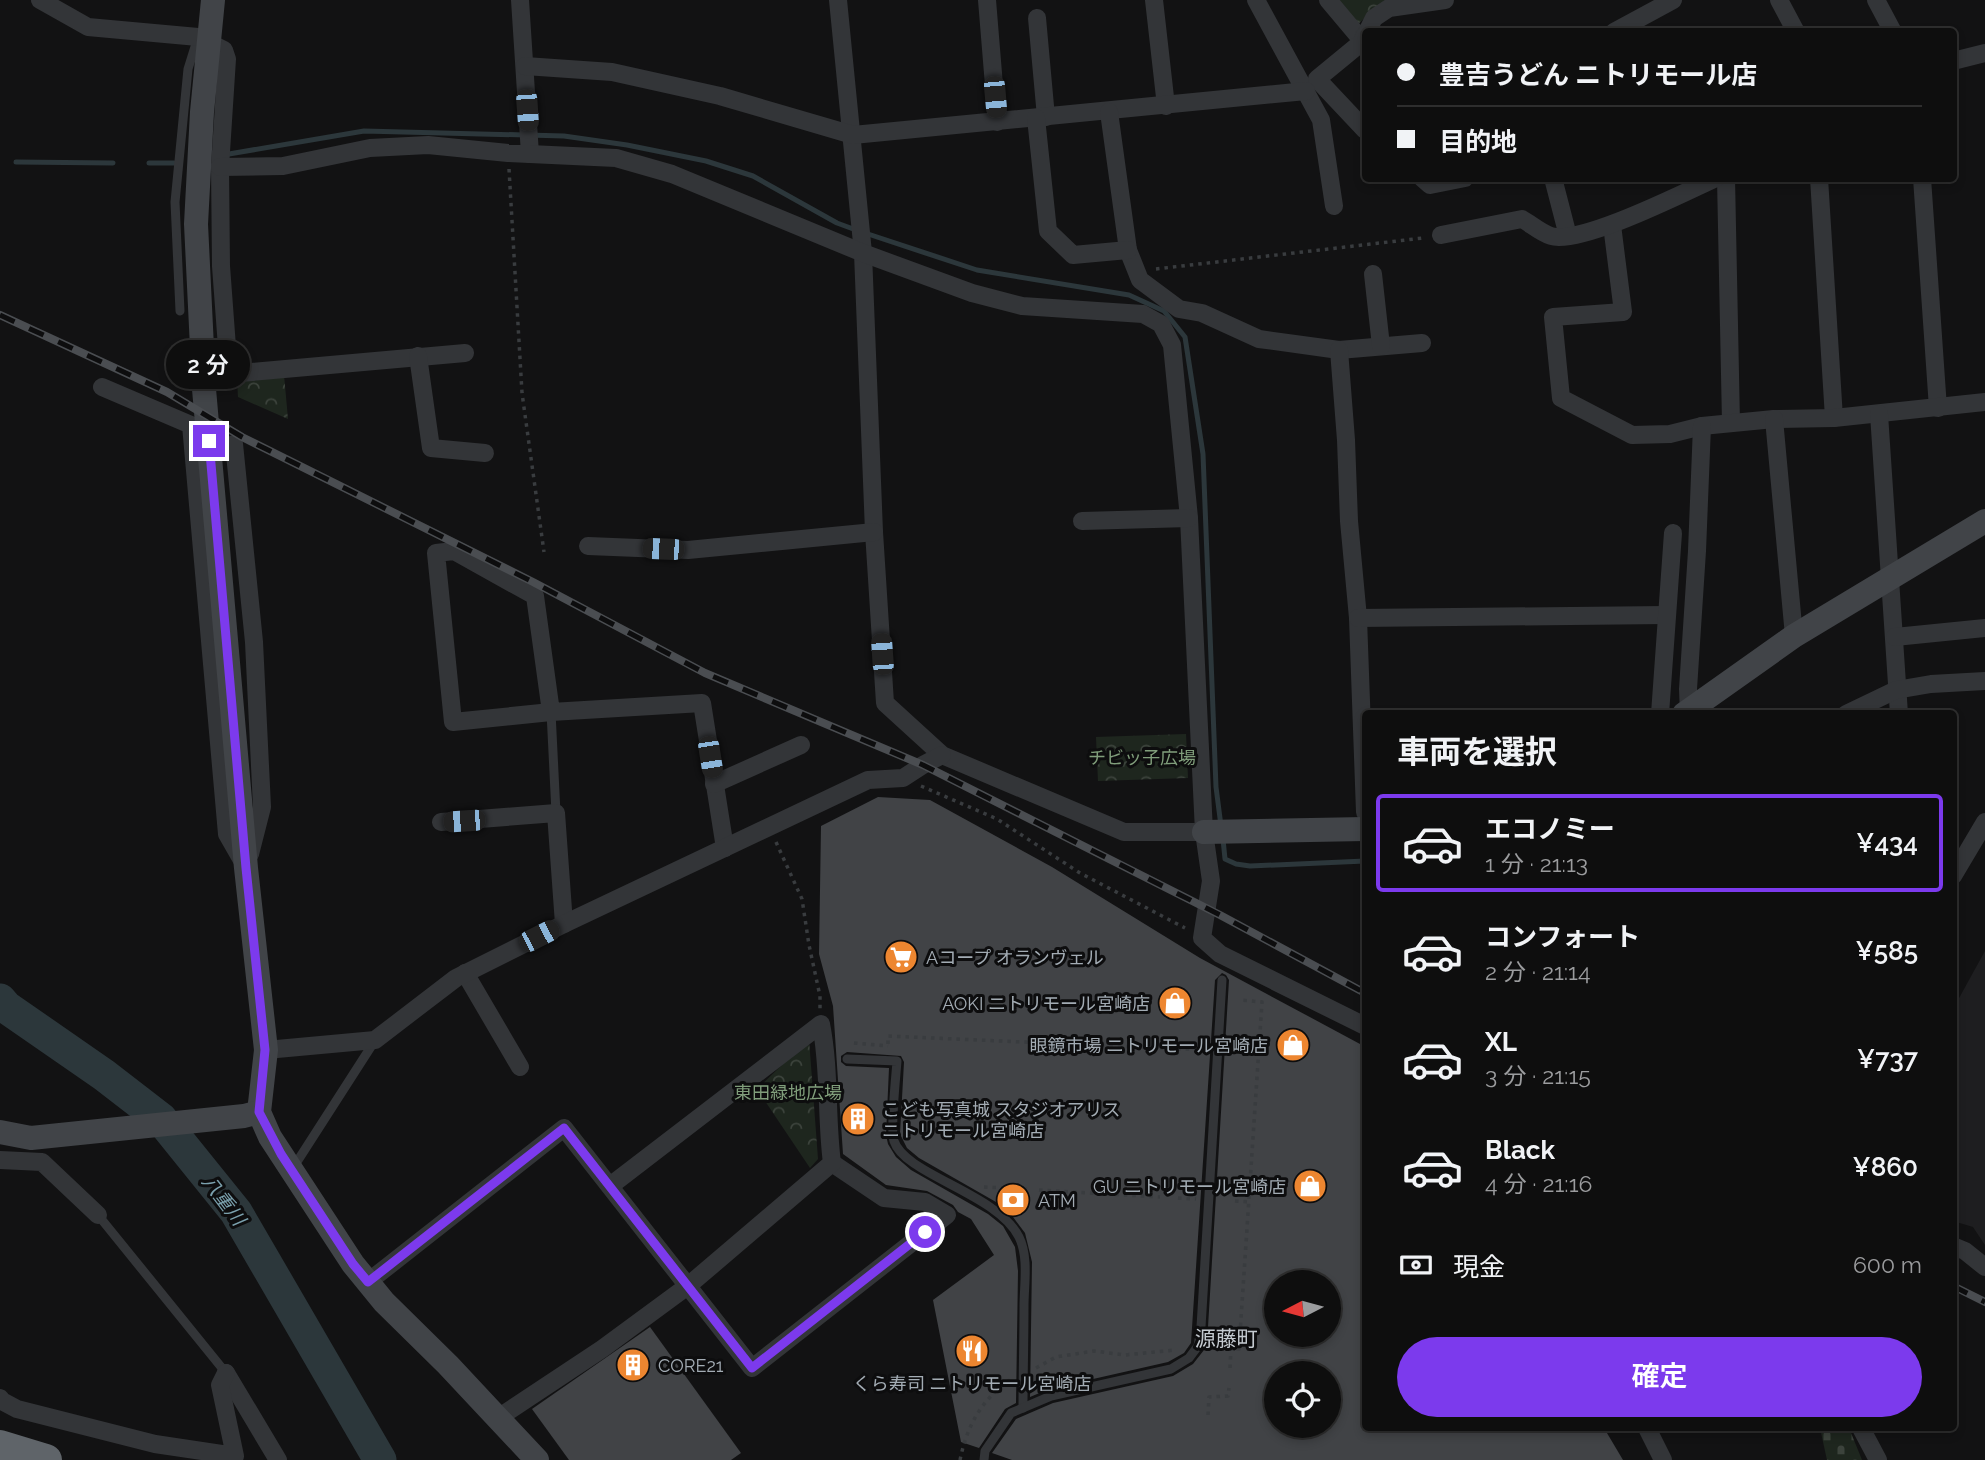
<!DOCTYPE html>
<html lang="ja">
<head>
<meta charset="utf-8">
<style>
	:root { --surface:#0e0e0e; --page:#171717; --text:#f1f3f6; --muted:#9b9c9e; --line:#2e2e2e; --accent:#7c3aed }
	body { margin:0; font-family:Raleway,"Noto Sans JP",sans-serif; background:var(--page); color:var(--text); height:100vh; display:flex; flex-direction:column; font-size:26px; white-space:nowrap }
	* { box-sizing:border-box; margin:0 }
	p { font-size:23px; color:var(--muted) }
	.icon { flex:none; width:38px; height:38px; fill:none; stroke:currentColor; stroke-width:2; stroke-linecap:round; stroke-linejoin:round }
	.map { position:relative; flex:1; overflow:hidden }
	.side { position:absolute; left:1362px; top:710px; width:595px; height:721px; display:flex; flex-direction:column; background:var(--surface); border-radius:7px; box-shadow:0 4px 10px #0003,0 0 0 2px var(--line) }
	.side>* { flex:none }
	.guide { position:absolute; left:1362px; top:28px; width:595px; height:154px; border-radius:7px; box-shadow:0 4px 10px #0003,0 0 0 2px var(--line); display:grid; align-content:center; height:154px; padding:0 35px; background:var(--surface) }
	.needle { width:46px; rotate:264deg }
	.tools { position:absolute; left:1264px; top:1270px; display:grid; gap:14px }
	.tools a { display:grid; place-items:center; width:77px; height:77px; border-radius:50%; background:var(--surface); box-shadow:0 4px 10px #0003,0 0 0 2px var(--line); font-size:35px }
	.end { position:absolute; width:32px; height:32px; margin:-16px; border:9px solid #7c3aed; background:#fff; box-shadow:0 0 0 4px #fff }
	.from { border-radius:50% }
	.bubble { position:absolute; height:49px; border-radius:24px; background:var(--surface); box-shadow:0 4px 10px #0003,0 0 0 2px var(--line); font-size:23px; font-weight:600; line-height:49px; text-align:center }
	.car { position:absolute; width:21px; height:42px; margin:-21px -10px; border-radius:9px; box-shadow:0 0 5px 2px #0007; background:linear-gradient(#222 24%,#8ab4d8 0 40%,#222 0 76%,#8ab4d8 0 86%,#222 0) }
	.guide b { display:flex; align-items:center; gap:24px; height:66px; font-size:26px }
	.guide b+b { border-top:2px solid var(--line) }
	.guide i { width:18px; height:18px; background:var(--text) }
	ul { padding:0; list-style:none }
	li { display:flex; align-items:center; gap:21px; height:98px; margin:0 14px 10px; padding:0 21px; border:4px solid transparent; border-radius:7px }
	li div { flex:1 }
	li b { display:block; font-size:26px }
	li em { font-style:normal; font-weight:600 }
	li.active { border-color:var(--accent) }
	li>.icon { width:63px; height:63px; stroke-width:1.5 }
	h2 { padding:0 35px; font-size:32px; line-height:84px }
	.pay { display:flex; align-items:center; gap:18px; height:77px; padding:0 35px; font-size:26px }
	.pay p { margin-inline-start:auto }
	.button { display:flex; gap:14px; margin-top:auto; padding:14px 35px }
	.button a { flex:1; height:80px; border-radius:42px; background:var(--accent); color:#fff; font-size:28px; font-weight:600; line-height:80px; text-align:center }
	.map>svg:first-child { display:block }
</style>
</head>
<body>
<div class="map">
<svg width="1985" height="1460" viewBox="0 0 1985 1460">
	<defs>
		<pattern id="cemetery-stones" width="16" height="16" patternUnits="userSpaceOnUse" patternTransform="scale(1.75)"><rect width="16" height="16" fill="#1e261e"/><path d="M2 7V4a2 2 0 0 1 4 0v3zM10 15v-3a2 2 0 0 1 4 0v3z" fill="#3c433c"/></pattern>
		<pattern id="park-crowns" width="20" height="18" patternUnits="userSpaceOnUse" patternTransform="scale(1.75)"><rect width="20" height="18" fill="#1e261e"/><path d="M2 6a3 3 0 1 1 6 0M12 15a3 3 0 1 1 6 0" fill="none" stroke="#3c433c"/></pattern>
	</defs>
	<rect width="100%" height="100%" fill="#121213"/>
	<!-- built -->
	<polygon fill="#1e1e20" points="1985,951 1985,1245 1973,1227 1953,1221 1953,1009"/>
	<!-- cemetery -->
	<polygon fill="url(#cemetery-stones)" points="1820,1428 1849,1428 1862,1460 1827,1460"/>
	<!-- park -->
	<g fill="url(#park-crowns)">
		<polygon points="1333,0 1385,0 1386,4 1374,9 1353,29"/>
		<polygon points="284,375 288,419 238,397 237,379"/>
		<polygon points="1186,734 1188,778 1098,781 1096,737"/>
		<polygon points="809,1039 818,1159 810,1168 757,1089"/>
	</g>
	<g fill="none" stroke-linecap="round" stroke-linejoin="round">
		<!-- stream -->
		<g stroke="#2c373b" stroke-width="5">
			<polyline points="229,154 364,131 564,136 627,145 706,161 753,176 837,223 856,230"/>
			<polyline points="16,162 113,163"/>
			<polyline points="149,163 174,163"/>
			<polyline points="865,233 977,270 1129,295 1164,311 1185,337 1203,454 1216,787 1221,826"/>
			<polyline points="1223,839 1225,859 1236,864 1250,866 1365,861"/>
		</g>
		<!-- river -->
		<polyline stroke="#2c373b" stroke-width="33" points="0,1000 6,1007 104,1075 161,1119 236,1212 380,1460"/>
	</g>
	<!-- building -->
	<g fill="#414346" fill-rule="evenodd">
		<path d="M878,797l52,3 122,67 148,91 160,86 5,7v377h239l19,32h-611l-20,-7 24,-34 37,-16 120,-27 20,-12 11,-14 4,-23 21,-347 -3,-5 -4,-2 -7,7 -24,363 -7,10 -16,9 -119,27 -19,8 2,-135 -7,-29 -12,-16 -17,-15 -77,-44 -12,-10 -7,-14 4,-72 -3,-6 -54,-4 -6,4v6l5,4 43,2 -3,67 2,9 8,13 15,13 77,44 15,12 12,21 3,24 -2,132 -11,6 -26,39 -18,-6 -28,-142 61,-45 -23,-36 -13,-7 -5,-7 -26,-14 -41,-6 -43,-31 -10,-148 -14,-52 2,-128zM1276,1283h52v52h-52zM1276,1374h52v52h-52z"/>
		<polygon points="650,1327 741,1453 731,1460 569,1460 532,1409"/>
	</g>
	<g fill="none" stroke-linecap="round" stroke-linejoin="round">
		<!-- path -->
		<g stroke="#393c3f" stroke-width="3.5" stroke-dasharray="3.5 5" stroke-linecap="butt">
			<polyline points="509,169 522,393 544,552"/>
			<polyline points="1156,269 1423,238"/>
			<polyline points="921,786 997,819 1080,873 1185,928"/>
			<polyline points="776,842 802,899 809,945 820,996 820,1009"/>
			<polyline points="854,1043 888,1046"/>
			<polyline points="888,1044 888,1036 1205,1050"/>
			<polyline points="1246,1052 1258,1053"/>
			<polyline points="984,1187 1027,1189"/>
			<polyline points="1039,1190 1160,1197"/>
			<polyline points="1178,1198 1196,1199"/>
			<polyline points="1235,1201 1249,1202"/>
			<polyline points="1212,1335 1240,1337"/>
			<polyline points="1036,1368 1056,1357 1094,1351 1125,1355 1175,1350"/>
			<polyline points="1230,1368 1231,1348 1239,1349 1262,1002 1240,1000"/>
			<polyline points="1208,1415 1209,1397 1228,1396 1229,1388"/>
			<path d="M960,1460c7,-34 21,-60 50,-80"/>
		</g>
		<!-- lane -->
		<g stroke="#333538" stroke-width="9">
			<polyline points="180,311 175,202 188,69 198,37"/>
			<polyline points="551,712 556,813"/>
			<path d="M847,1059l50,2c-1,15 -7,69 -3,80 11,34 103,52 125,96 10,20 5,48 5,69 0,34 -1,68 -1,102"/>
			<polyline points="293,1168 374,1042"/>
			<polyline points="98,1215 226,1373"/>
			<polyline points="984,1460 985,1451 1011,1413 1051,1396 1171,1369 1189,1358 1198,1346 1201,1327 1222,980"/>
		</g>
		<!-- street -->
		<g stroke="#333538" stroke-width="18">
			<polyline points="40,0 88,27 198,37 224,50 227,59 220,167 221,266 229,374 465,353"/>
			<polyline points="520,0 530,154"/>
			<polyline points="838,0 863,253 874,532 885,703 942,755 1124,832 1204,832"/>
			<polyline points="987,0 997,122"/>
			<polyline points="1154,0 1166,106"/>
			<polyline points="1256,0 1321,120 1334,206"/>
			<polyline points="1328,0 1365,44"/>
			<polyline points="1779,0 1796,32"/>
			<polyline points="1876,0 1893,32"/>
			<polyline points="1037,18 1046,117"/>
			<polyline points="1367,32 1374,18 1389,8 1445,0"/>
			<polyline points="1614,32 1673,0"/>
			<polyline points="1365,35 1362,42 1317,79 1365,130"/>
			<polyline points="1953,61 1985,53"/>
			<polyline points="525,66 612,72 720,96 853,135 1306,91"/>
			<polyline points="1109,112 1128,250 1140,280 1179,309 1202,313 1259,339 1339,350 1422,343"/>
			<polyline points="1036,118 1048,231 1073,255 1128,250"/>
			<polyline points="220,167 283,166 370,148 428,145 508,153 616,158 672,174 863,253 972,293 1022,306 1143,314 1161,324 1172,345 1189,518 1204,832 1211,881 1202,938 1220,954 1365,1026"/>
			<polyline points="1422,178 1430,185 1465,178"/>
			<polyline points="1553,178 1568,236"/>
			<polyline points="1726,178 1731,423"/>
			<polyline points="1819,178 1834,418"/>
			<polyline points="1922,178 1938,408"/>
			<polyline points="1612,225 1623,312 1553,317 1561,398 1632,435 1670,434 1702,426 1774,419 1834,418 1985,402"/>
			<path d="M1441,235l81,-16c9,5 19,14 29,17 30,9 134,-44 165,-58"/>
			<polyline points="1373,274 1381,346"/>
			<polyline points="1339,350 1346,440 1349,521 1358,618 1365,812"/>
			<polyline points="418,356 431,448 485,453"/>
			<polyline points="102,387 191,425 227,834 243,862"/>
			<polyline points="1879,414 1899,714"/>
			<polyline points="1774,419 1794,636"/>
			<polyline points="234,444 254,642 262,807 250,854"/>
			<polyline points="1082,521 1189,518"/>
			<polyline points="588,546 688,550 874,532"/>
			<polyline points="1358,618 1666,615"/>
			<polyline points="1895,637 1985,628"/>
			<polyline points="551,712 535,596 454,551 436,553 453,722 551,712 702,703 725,848"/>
			<polyline points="1660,714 1673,533"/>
			<polyline points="1689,714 1688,689 1697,551 1702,426"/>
			<polyline points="1846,714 1896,690 1931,684 1985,681"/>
			<polyline points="714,784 801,745"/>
			<polyline points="441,822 556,813 564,924"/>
			<polyline points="1953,876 1985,822"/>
			<polyline points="465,973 520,1067"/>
			<polyline points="266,1050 375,1040 456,978 564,924 868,780 903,778 923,765 942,755"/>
			<polyline points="0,1160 42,1162 98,1215"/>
			<polyline points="1953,1246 1965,1251 1985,1267"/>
			<polyline points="368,1282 564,1128 752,1368 947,1215 925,1202 884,1198 832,1163"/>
			<polyline points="226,1373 278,1460"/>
			<polyline points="0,1398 2,1401 17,1409 155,1444 235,1456 220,1385 226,1373"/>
			<path d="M498,1418l104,-69 87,-64 143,-122c-6,-46 -2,-93 -11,-139l-211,162"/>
			<polyline points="1647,1428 1663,1460"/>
			<polyline points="1861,1428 1878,1460"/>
		</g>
		<!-- secondary -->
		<g stroke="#414448" stroke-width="24">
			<polyline points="213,0 202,112 196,224 204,389 246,868 266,1050 259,1112 270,1137 353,1264 384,1302 448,1365 537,1460"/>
			<polyline points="1684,714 1794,636 1985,521"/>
			<polyline points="1204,832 1365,829"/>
			<polyline points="0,1132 31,1138 244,1116 259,1112"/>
		</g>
		<!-- highway -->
		<polyline stroke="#5f6469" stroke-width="32" points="0,1446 46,1460"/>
		<defs>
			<g id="rail">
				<polyline points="0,315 167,392 242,437 533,582 705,673 923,765 1220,915 1365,993"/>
				<polyline points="1953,1286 1985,1302"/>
			</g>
		</defs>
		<!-- rail casing -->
		<use href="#rail" stroke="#4a4d51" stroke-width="8"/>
		<!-- rail -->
		<use href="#rail" stroke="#0d0d0e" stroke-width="5" stroke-dasharray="16" stroke-linecap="butt"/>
	</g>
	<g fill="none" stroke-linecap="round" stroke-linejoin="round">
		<!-- route -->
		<polyline stroke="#7c3aed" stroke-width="9" points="209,441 246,868 265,1050 259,1112 281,1154 353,1264 368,1282 564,1128 752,1368 925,1232"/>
	</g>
	<!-- icons -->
	<defs>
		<symbol id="supermarket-disc" viewBox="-11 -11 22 22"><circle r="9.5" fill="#ed8630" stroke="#0d0d0e"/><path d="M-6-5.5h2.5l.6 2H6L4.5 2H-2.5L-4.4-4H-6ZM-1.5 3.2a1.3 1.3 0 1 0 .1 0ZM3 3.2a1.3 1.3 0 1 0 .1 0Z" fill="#fff"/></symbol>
		<symbol id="shop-disc" viewBox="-11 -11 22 22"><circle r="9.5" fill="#ed8630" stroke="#0d0d0e"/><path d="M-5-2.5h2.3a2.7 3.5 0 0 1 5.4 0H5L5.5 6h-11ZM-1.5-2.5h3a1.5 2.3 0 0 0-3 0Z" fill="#fff"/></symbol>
		<symbol id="building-disc" viewBox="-11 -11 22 22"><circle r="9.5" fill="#ed8630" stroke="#0d0d0e"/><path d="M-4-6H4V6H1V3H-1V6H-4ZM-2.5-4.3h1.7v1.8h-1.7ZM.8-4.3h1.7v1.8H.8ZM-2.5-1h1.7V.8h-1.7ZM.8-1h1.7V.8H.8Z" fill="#fff"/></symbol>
		<symbol id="bank-disc" viewBox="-11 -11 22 22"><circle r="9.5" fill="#ed8630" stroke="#0d0d0e"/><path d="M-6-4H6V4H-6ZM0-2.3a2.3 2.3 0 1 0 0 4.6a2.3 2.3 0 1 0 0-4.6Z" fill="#fff"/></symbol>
		<symbol id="restaurant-disc" viewBox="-11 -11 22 22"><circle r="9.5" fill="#ed8630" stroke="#0d0d0e"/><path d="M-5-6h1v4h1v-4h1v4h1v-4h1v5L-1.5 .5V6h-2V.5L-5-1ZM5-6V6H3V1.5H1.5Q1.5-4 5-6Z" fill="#fff"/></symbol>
	</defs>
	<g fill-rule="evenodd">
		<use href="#supermarket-disc" x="882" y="938" width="38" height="38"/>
		<use href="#shop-disc" x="1156" y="984" width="38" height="38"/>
		<use href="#shop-disc" x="1274" y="1026" width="38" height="38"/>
		<use href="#building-disc" x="839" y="1100" width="38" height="38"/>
		<use href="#shop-disc" x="1291" y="1167" width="38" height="38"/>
		<use href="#bank-disc" x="994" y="1181" width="38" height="38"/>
		<use href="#restaurant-disc" x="953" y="1332" width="38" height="38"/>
		<use href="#building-disc" x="614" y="1346" width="38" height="38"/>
	</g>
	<g text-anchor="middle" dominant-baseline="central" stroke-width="6" stroke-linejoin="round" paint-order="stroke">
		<!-- park labels -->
		<g font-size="18" fill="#809e7b" stroke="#0d0d0e">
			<text x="1142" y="757">チビッ子広場</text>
			<text x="788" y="1092">東田緑地広場</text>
		</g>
		<!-- poi labels -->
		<g font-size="18" fill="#a3acb4" stroke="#0d0d0e" text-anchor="start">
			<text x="926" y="957">Aコープ オランヴェル</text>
			<text x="1150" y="1003" text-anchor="end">AOKI ニトリモール宮崎店</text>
			<text x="1268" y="1045" text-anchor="end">眼鏡市場 ニトリモール宮崎店</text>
			<text x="882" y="1109">こども写真城 スタジオアリス<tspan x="882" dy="21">ニトリモール宮崎店</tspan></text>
			<text x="1286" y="1186" text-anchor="end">GU ニトリモール宮崎店</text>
			<text x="1038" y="1200">ATM</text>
			<text x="658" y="1365">CORE21</text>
			<text x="972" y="1383" text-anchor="middle">くら寿司 ニトリモール宮崎店</text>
		</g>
		<!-- water labels -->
		<g font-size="19" font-style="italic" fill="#7ba1ae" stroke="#0d0d0e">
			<text transform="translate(224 1200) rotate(53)">八重川</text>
		</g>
		<!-- quarter labels -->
		<g font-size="21" fill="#c4cad0" stroke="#0d0d0e">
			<text x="1226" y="1338">源藤町</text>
		</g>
	</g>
</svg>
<div class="tools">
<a><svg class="needle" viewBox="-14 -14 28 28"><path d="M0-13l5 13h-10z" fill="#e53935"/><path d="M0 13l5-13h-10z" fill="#9b9c9e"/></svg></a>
<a><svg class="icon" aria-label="locate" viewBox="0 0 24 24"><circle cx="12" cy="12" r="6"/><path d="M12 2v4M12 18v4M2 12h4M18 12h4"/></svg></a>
</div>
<i class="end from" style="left:925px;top:1232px"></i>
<i class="end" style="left:209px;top:441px"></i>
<div class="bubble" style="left:166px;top:340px;width:84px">2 分</div>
<i class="car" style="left:995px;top:97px;rotate:175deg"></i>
<i class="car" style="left:527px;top:110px;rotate:176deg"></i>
<i class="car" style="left:663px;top:549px;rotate:272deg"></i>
<i class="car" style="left:882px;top:654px;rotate:356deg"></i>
<i class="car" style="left:710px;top:757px;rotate:171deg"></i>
<i class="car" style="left:464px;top:821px;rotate:266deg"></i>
<i class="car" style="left:539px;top:936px;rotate:63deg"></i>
<div class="guide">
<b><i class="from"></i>豊吉うどん ニトリモール店</b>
<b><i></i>目的地</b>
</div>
<section class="side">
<h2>車両を選択</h2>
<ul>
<li class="active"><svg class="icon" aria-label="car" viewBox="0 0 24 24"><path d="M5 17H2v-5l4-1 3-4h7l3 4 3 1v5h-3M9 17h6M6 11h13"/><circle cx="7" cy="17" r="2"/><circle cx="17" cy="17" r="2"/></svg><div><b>エコノミー</b><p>1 分 · 21:13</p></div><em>¥434</em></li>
<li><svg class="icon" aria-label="car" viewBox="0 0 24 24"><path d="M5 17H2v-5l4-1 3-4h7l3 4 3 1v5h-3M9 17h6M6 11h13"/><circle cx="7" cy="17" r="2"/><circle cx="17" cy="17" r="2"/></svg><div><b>コンフォート</b><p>2 分 · 21:14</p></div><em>¥585</em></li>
<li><svg class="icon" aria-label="car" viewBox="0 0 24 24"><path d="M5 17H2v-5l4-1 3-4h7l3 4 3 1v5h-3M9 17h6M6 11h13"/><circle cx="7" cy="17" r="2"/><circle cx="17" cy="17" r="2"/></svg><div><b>XL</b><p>3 分 · 21:15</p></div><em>¥737</em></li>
<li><svg class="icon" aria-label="car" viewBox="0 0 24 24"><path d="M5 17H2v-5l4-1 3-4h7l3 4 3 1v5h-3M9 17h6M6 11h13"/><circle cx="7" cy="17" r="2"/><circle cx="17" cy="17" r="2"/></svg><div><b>Black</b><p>4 分 · 21:16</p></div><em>¥860</em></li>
</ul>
<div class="pay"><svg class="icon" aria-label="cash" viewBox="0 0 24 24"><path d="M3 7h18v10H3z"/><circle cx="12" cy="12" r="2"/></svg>現金<p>600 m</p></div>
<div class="button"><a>確定</a></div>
</section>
</div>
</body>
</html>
